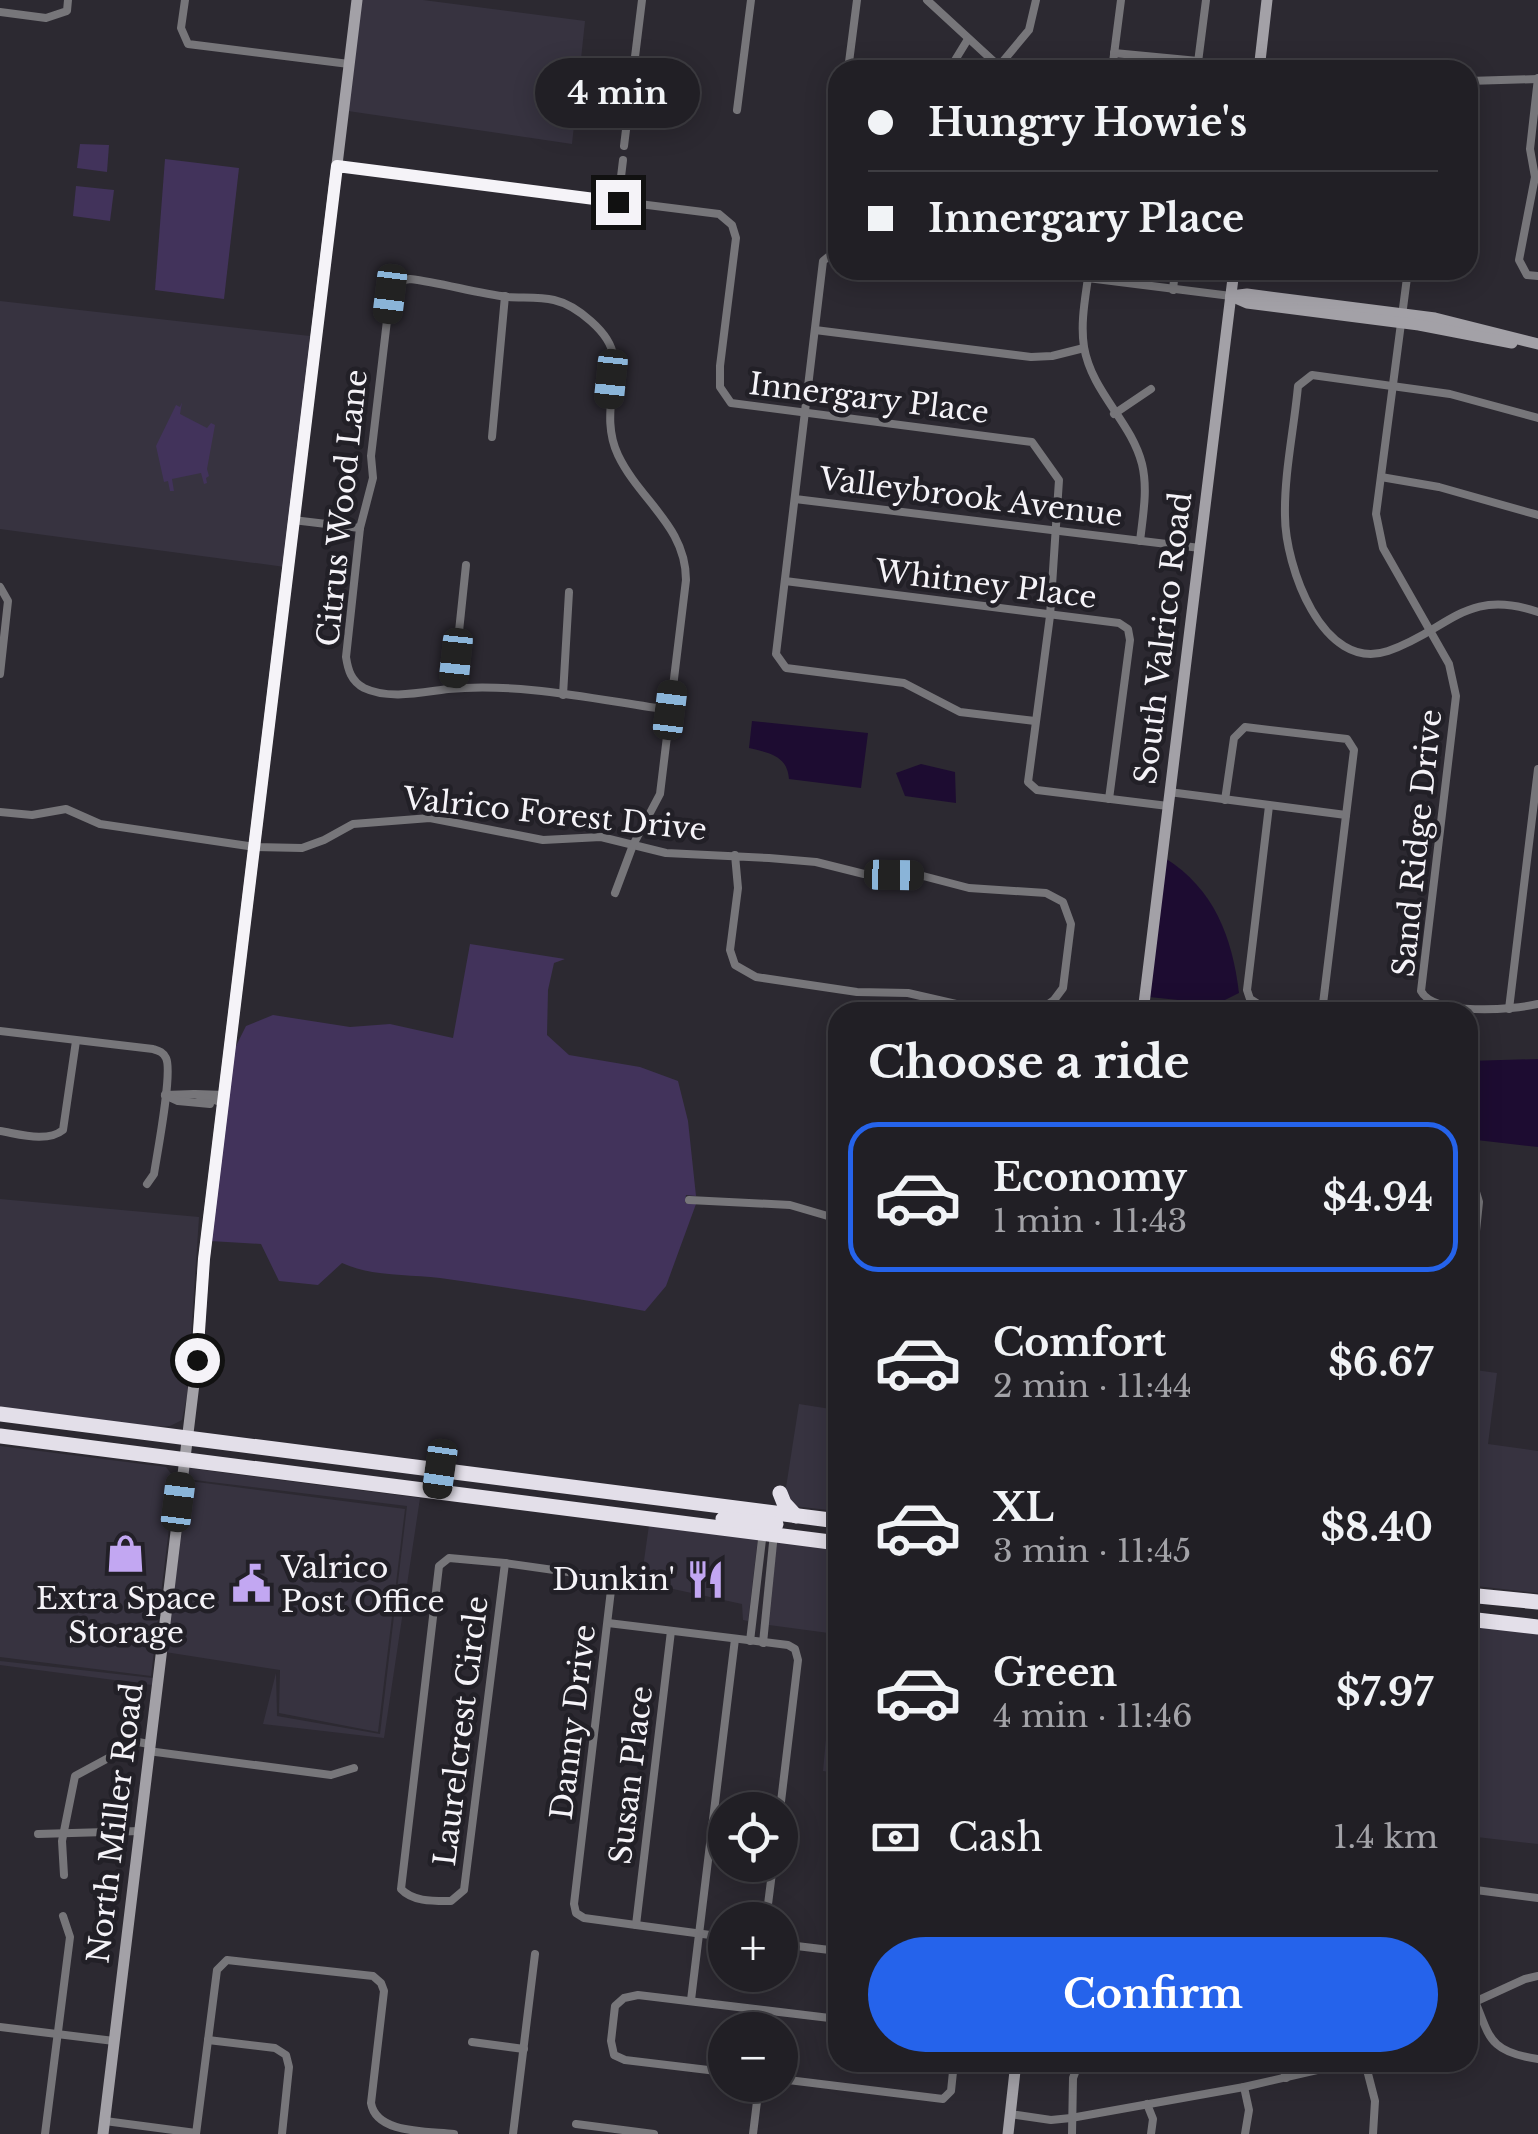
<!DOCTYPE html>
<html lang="en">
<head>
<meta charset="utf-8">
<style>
	:root { --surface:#211f25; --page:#29272d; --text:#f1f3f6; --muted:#a2a2a7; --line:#3e3d42; --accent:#2563eb }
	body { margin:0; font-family:"Libre Baskerville",serif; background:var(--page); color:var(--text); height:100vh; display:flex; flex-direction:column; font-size:38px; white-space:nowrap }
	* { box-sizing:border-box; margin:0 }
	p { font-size:32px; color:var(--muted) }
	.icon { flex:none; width:55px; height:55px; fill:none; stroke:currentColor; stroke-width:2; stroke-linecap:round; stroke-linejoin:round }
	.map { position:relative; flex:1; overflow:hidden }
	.panel { position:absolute; left:828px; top:1002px; width:650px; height:1070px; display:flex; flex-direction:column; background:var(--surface); border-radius:30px; box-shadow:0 5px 25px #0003,0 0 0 2px var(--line) }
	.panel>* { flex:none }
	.banner { position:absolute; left:828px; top:60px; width:650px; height:220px; border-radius:30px; box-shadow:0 5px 25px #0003,0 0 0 2px var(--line); display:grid; align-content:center; height:220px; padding:0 40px; background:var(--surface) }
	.fabs { position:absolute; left:708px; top:1792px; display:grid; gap:20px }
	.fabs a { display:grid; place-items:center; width:90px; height:90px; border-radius:50%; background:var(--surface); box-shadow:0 5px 25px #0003,0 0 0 2px var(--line); font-size:50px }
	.end { position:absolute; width:45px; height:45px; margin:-22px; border:12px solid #f5f3f8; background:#111; box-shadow:0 0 0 5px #111 }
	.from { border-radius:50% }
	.bubble { position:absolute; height:70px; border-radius:35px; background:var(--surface); box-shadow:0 5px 25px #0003,0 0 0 2px var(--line); font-size:32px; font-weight:800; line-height:70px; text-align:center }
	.car { position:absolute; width:30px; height:60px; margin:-30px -15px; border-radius:12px; box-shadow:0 0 8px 2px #0007; background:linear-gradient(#222 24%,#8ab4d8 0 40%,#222 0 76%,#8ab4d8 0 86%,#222 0) }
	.banner b { display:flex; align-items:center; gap:35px; height:95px; font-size:38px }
	.banner b+b { border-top:2px solid var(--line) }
	.banner i { width:25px; height:25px; background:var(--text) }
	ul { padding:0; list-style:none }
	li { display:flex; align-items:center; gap:30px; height:150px; margin:0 20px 15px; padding:0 20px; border:5px solid transparent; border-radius:30px }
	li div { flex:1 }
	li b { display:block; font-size:38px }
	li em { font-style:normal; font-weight:800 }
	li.selected { border-color:var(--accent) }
	li>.icon { width:90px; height:90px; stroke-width:1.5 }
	h2 { padding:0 40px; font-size:45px; line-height:120px }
	.pay { display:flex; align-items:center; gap:25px; height:110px; padding:0 40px; font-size:38px }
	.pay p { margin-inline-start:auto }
	.cta { display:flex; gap:20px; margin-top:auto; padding:20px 40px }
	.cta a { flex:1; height:115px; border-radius:60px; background:var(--accent); color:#fff; font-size:40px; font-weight:800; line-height:115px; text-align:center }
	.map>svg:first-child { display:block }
</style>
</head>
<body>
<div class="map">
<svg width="1538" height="2134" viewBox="0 0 1538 2134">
	<rect width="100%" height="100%" fill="#2c2931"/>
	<!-- built -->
	<g fill="#373340">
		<polygon points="361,0 423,0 585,21 572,144 348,111"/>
		<polygon points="0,301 310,336 285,567 0,529"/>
		<polygon points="0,1199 199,1217 187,1396 182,1420 170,1426 155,1427 0,1407"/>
		<polygon points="1468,1369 1497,1373 1488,1444 1538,1451 1538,1593 1468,1585"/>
		<polygon points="799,1404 837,1410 837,1511 793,1506 785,1494"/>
		<polygon points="0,1446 166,1467 175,1479 151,1676 0,1657"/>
		<polygon points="187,1468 420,1498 384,1738 263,1724 276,1673 277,1716 380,1734 407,1506 186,1479"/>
		<polygon points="189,1481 405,1509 378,1732 279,1713 280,1670 165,1652"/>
		<polygon points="649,1525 758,1538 748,1621 743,1620 742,1604 641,1582"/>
		<polygon points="777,1540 837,1548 837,1773 823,1771 836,1634 769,1625"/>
		<polygon points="1468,1623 1538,1631 1538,1844 1468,1836"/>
		<polygon points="0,1661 153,1678 152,1685 0,1665"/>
	</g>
	<!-- green -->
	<g fill="#42335b">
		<polygon points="80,144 109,145 107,172 77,168"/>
		<polygon points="165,159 239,168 224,299 155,290"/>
		<polygon points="76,186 114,190 110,221 73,216"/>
		<polygon points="182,402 180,414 207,428 211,423 215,425 207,469 209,476 206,478 207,483 204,484 201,473 172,479 174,491 170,491 168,481 164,482 156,446 176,405 180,407"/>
		<path d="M470,944l95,15 -11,4 -6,27 -1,45 22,20 71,12 38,14 10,40 8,75 -10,-1 -1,8 11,1 -30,82 -21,25c-68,-13 -136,-23 -205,-33 -33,-4 -67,-1 -98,-15l-24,22 -39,-4 -18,-37 -51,-3 25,-193 11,-22 27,-11 77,12 40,-3 63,14z"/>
	</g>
	<!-- water -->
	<g fill="#1d0c31">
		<path d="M752,721l116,12 -7,55 -72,-9c-2,-24 -20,-26 -40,-31z"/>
		<polygon points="921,764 955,772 956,803 905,796 896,773"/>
		<path d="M1165,858c49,31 67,78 74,135l-22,11 -68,-7z"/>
		<polygon points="1538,1059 1538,1147 1468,1139 1468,1061"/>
	</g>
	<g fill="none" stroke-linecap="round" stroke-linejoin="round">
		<!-- street -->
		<g stroke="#77767a" stroke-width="8">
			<polyline points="185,0 181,28 188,44 349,64"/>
			<polyline points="927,0 1003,70"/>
			<polyline points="0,12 46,18 67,11 68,0"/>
			<polyline points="1114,53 1198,61"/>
			<polyline points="999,66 1029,30 1036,0"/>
			<polyline points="848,70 857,0"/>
			<polyline points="949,70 968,39"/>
			<polyline points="1112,70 1121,0"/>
			<polyline points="1197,70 1206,0"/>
			<polyline points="1348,70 1365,70"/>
			<polyline points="1538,78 1530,149 1535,177 1519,260 1527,275 1538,276"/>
			<polyline points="1468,81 1538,79"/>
			<polyline points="737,110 751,0"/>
			<polyline points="624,146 642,0"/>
			<polyline points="337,166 719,214 732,225 736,238 720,366 720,387 731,403 1032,442 1059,480 1050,616 1028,782 1037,790 1168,806"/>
			<polyline points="618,202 623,160"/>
			<polyline points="838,249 823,261 776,654 786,668 904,683 960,712 1035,721"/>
			<polyline points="1024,270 1231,296"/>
			<path d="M1089,270c-3,25 -9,51 -5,77 8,46 47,74 58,117 6,25 1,51 -2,77"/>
			<path d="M1408,270l-32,244 7,34 66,116 7,32 -35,295c13,25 92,19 117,13"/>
			<polyline points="1173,290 1175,270"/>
			<polyline points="815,330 1031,357 1052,356 1084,348"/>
			<polyline points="1114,414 1151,389"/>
			<path d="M1538,418l-88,-24 -138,-19 -14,11c-4,43 -14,88 -13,130 0,49 37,157 103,135 60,-20 77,-64 150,-39"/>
			<polyline points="492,437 505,296"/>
			<polyline points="1381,477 1439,487 1538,515"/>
			<polyline points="795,499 1200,548"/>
			<polyline points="293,520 360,528"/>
			<polyline points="785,581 1119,623 1128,629 1130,640 1109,799"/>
			<polyline points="0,587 8,601 0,674"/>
			<polyline points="453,688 466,565"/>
			<polyline points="563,695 569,592"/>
			<polyline points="1169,792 1346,815"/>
			<polyline points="1225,800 1234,738 1245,727 1347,739 1354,750 1322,1012"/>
			<polyline points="1269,806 1247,990 1250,999 1258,1004 1323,1011"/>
			<polyline points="0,812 32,815 66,809 100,824 255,847 302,848 324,840 353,824 430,818 543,840 601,837 666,853 769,858 816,862 864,874 923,876 969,888 1046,893 1063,902 1071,924 1063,988 1054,1000 1040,1010 956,1004 908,993 857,992 756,977 735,965 730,950 738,888 735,855"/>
			<path d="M615,893l18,-48 27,-51 26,-214c0,-54 -46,-79 -68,-125 -16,-34 -2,-65 -5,-99 -2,-23 -37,-51 -59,-56 -14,-3 -31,-2 -46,-3 -33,-4 -65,-14 -98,-18l-11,2 -9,14 -19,161 2,22 -13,50 -14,129c2,13 5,24 18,31 25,12 59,4 84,1 73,-7 150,11 222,21"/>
			<polyline points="1509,1009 1538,769"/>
			<path d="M0,1031l153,18c6,2 10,3 13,9 7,14 -9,96 -12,116l-7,10"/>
			<polyline points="195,1094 225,1095"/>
			<polyline points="165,1095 194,1094 224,1103"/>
			<polyline points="165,1095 178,1101 210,1104"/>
			<path d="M0,1131c19,3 47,12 63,-1l13,-89"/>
			<polyline points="1468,1186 1476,1192 1479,1202 1468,1308"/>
			<polyline points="689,1200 790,1205 838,1219"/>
			<path d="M449,1558l56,5 -41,327 -13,11c-17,0 -38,1 -50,-12l38,-323z"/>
			<polyline points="505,1563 603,1577 611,1590 574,1904 576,1913 584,1918 725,1937"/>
			<polyline points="608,1623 788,1645 795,1649 798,1660 780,1810"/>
			<polyline points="750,1641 763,1531"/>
			<polyline points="763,1643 774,1533"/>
			<polyline points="148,1751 331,1775 354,1768"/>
			<polyline points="38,1834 140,1831"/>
			<polyline points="64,1875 62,1841 75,1776 138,1742 149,1744"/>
			<polyline points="1468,1889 1538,1898"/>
			<polyline points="766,1920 773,1865"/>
			<polyline points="636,1925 671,1631"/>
			<polyline points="780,1944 838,1951"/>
			<path d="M1468,1986c23,45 13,65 70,73"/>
			<polyline points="691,2000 735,1639"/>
			<polyline points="1468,2005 1525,1979 1538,1976"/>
			<polyline points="0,2027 114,2041"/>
			<polyline points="208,2040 275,2048 286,2055 289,2067 282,2134"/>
			<polyline points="472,2042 524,2049"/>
			<polyline points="1282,2062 1286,2078"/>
			<polyline points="1365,2062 1375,2101 1373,2134"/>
			<polyline points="725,2072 625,2060 614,2055 611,2041 615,2006 624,1998 638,1995 838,2019"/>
			<polyline points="780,2079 943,2099 951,2091 954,2062"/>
			<polyline points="1244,2087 1249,2110 1245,2134"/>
			<polyline points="1147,2104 1153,2119 1151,2134"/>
			<polyline points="1010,2114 1051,2120 1071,2118 1244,2087 1352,2062"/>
			<polyline points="105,2121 196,2133"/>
			<polyline points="576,2124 654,2134"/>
			<polyline points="45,2134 70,1937 63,1916"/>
			<path d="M196,2134l21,-164 10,-10 146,16 8,7 3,8 -13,112c5,31 56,28 83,31"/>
			<polyline points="513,2134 535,1954"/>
			<polyline points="753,2134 759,2085"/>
			<polyline points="1072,2134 1073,2078 1079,2062"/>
		</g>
		<!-- secondary -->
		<g stroke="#a3a1a7" stroke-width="11">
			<polyline points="1259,70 1267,0"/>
			<polyline points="1231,296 1247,294 1435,318 1538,344"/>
			<polyline points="1231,296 1247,303 1419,325 1512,343"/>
			<polyline points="1143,1012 1234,270"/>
			<polyline points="103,2134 197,1359 204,1259 357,0"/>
			<polyline points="1008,2134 1016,2062"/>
		</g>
		<!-- highway -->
		<g stroke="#e3dfe9" stroke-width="15">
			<polyline points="0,1414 838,1521"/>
			<polyline points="0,1436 838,1543"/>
			<polyline points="780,1493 784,1503 796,1516"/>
			<polyline points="723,1519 776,1524"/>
			<polyline points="1468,1595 1538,1602"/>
			<polyline points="1468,1619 1538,1627"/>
		</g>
	</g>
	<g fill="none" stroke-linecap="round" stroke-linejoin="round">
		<!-- route -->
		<polyline stroke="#f5f3f8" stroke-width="12" points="197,1360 204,1259 337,166 618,202"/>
	</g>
	<!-- icons -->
	<defs>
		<symbol id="shop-bare" viewBox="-9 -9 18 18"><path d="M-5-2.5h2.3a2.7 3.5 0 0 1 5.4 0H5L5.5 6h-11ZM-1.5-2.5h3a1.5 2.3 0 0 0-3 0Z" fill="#c2a7f2" stroke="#222027" stroke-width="2.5" paint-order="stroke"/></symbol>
		<symbol id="restaurant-bare" viewBox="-9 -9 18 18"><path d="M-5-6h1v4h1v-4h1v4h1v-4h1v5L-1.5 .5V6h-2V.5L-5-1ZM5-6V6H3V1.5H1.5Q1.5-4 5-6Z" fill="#c2a7f2" stroke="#222027" stroke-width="2.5" paint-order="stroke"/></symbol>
		<symbol id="civic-bare" viewBox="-9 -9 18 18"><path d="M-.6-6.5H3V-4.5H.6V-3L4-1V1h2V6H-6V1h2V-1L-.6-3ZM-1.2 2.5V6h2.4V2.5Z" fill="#c2a7f2" stroke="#222027" stroke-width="2.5" paint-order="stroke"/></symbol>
	</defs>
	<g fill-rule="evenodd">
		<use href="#shop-bare" x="98" y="1526" width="55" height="55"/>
		<use href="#restaurant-bare" x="678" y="1552" width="55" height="55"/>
		<use href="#civic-bare" x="224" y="1556" width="55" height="55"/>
	</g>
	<g text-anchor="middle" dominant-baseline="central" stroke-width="9" stroke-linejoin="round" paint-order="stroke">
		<!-- street labels -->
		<g font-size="30" fill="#f5f3f8" stroke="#222027">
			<text transform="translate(869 398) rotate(7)">Innergary Place</text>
			<text transform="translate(971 497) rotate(7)">Valleybrook Avenue</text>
			<text transform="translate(342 508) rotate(-84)">Citrus Wood Lane</text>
			<text transform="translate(986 584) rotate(7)">Whitney Place</text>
			<text transform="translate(1163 638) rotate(-83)">South Valrico Road</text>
			<text transform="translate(555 814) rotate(6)">Valrico Forest Drive</text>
			<text transform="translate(1417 843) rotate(-84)">Sand Ridge Drive</text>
			<text transform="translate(573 1722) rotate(-83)">Danny Drive</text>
			<text transform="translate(461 1731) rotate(-83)">Laurelcrest Circle</text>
			<text transform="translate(631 1775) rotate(-83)">Susan Place</text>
			<text transform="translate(115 1823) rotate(-83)">North Miller Road</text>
		</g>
		<!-- poi labels -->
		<g font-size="30" fill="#f5f3f8" stroke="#222027" text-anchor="start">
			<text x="281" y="1567">Valrico<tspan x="281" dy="34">Post Office</tspan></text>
			<text x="675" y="1579" text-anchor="end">Dunkin'</text>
			<text x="126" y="1598" text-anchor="middle">Extra Space<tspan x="126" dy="34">Storage</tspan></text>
		</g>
	</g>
</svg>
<div class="fabs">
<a><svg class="icon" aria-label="locate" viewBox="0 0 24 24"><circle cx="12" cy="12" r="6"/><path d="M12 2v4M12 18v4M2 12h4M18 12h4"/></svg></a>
<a>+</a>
<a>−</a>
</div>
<i class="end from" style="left:197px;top:1360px"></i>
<i class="end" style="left:618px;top:202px"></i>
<div class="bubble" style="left:535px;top:58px;width:165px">4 min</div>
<i class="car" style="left:390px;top:294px;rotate:187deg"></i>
<i class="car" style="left:611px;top:379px;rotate:186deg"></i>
<i class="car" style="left:456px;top:658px;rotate:186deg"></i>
<i class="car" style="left:670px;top:710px;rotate:7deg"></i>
<i class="car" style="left:894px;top:875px;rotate:91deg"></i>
<i class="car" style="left:440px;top:1469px;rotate:188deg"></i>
<i class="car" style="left:178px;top:1502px;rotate:7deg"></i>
<div class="banner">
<b><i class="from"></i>Hungry Howie's</b>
<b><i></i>Innergary Place</b>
</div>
<section class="panel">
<h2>Choose a ride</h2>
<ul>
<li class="selected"><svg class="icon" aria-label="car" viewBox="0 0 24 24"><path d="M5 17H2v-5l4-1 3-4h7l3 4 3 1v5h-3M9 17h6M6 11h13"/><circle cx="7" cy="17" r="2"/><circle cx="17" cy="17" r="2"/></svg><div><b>Economy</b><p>1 min · 11:43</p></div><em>$4.94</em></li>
<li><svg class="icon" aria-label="car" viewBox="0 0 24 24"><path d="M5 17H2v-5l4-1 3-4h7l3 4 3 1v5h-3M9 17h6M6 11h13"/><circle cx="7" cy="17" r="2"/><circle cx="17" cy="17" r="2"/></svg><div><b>Comfort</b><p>2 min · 11:44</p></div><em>$6.67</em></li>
<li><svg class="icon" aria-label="car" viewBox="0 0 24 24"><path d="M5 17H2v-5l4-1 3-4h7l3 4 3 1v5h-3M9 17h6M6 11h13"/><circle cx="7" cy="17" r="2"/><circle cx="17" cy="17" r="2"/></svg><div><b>XL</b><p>3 min · 11:45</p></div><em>$8.40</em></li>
<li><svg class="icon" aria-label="car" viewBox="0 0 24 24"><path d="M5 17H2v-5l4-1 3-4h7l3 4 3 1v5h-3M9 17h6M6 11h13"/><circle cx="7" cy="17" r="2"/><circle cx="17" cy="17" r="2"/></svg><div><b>Green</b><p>4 min · 11:46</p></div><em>$7.97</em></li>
</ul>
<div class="pay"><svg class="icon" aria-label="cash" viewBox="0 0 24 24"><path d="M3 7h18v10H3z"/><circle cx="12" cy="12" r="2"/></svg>Cash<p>1.4 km</p></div>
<div class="cta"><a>Confirm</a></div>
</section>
</div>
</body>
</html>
